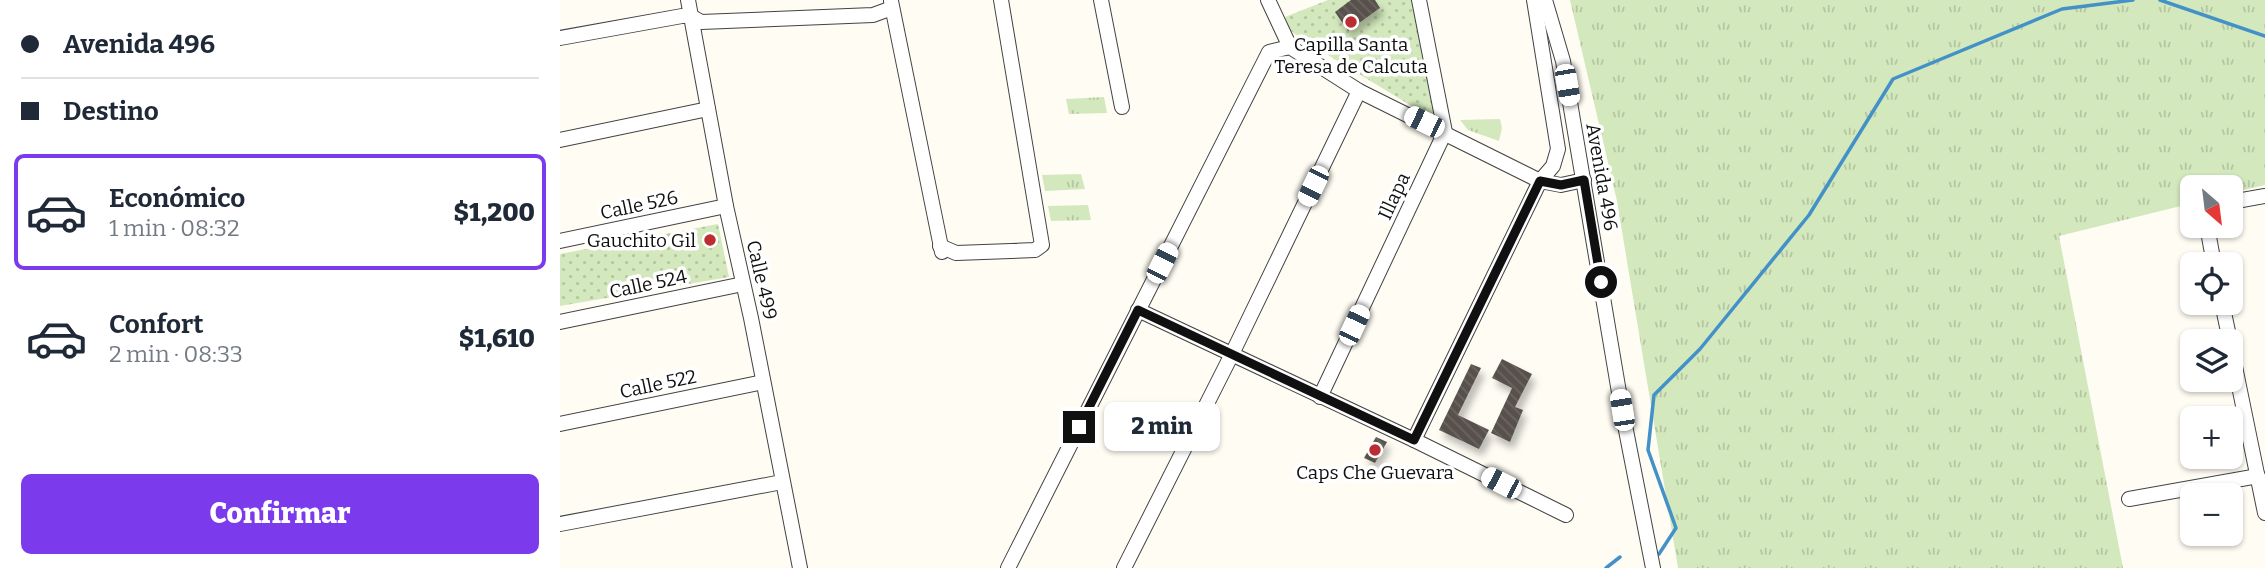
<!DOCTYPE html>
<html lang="es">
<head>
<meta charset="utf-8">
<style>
	:root { --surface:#fff; --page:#f2f2f3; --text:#1f2937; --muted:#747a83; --line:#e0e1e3; --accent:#7c3aed }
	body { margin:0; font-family:Bitter,serif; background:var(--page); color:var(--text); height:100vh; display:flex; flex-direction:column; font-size:26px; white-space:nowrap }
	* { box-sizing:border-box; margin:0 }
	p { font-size:23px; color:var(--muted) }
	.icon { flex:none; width:38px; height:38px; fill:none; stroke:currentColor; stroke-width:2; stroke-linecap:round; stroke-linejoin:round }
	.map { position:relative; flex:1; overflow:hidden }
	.side { display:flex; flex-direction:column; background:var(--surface); width:560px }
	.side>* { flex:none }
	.banner { display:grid; align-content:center; height:154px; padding:0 21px; background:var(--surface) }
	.needle { width:46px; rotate:152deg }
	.tools { position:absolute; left:1620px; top:175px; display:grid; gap:14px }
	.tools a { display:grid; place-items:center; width:63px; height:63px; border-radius:10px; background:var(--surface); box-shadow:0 2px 5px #0004; font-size:35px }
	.end { position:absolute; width:32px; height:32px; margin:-16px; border:9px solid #101010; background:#fff; box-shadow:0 0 0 4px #fff }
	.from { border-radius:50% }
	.bubble { position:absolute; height:49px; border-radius:10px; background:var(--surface); box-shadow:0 2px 5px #0004; font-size:23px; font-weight:800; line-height:49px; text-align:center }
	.car { position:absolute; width:21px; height:42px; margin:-21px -10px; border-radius:9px; box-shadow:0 0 5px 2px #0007; background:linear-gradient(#fff 24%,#345 0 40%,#fff 0 76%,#345 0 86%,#fff 0) }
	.banner b { display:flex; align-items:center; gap:24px; height:66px; font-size:26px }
	.banner b+b { border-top:2px solid var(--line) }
	.banner i { width:18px; height:18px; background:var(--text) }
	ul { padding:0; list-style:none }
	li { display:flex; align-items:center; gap:21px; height:116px; margin:0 14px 10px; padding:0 7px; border:4px solid transparent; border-radius:10px }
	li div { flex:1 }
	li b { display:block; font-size:26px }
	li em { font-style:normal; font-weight:800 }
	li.active { border-color:var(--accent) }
	li>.icon { width:63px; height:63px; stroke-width:1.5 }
	.cta { display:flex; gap:14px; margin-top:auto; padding:14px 21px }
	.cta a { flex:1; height:80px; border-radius:10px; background:var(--accent); color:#fff; font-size:28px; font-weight:800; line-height:80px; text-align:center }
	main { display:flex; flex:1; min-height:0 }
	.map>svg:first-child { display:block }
</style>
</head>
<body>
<main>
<section class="side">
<div class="banner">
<b><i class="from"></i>Avenida 496</b>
<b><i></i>Destino</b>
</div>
<ul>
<li class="active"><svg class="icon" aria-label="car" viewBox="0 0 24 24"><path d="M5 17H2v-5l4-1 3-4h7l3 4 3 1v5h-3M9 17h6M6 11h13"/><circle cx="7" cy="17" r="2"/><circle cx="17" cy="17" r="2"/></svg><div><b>Económico</b><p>1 min · 08:32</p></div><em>$1,200</em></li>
<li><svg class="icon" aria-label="car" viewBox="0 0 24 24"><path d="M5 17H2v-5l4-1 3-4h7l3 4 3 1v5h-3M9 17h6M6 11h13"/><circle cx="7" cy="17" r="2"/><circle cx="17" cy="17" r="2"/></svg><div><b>Confort</b><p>2 min · 08:33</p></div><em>$1,610</em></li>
</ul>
<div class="cta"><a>Confirmar</a></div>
</section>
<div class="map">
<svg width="1705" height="568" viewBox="0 0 1705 568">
	<defs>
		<pattern id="grass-tufts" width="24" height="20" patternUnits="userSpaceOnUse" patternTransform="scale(1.75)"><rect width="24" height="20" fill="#d3e8bd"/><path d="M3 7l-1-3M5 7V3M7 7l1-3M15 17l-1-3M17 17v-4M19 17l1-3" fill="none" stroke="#b4c6a1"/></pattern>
		<pattern id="park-dots" width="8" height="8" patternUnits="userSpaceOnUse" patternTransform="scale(1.75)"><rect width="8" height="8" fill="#d3e8bd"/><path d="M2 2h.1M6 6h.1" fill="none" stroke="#b4c6a1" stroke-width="1.8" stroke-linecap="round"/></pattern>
		<pattern id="building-back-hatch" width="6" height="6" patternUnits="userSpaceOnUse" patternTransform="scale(1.75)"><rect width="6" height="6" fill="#58514c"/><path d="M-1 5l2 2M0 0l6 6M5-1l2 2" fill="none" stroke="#6b6561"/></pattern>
		<filter id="shadow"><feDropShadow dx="4" dy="7" stdDeviation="3.5" flood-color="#0004"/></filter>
	</defs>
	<rect width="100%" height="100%" fill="#fefcf3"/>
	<!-- grass -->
	<g fill="url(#grass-tufts)">
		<polygon points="1010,0 1705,0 1705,185 1671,193 1671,187 1633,187 1633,203 1499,236 1563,568 1118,568 1057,201"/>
		<polygon points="544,97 547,113 509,114 506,99"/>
		<polygon points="940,119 942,128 939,141 908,130 900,120"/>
		<polygon points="521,174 525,189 485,191 482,175"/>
		<polygon points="528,205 531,220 491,221 488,206"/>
	</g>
	<!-- park -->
	<g fill="url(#park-dots)">
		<polygon points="768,0 851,0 876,111 868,116 740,38 730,30 725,17"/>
		<polygon points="158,224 169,277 0,306 0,254"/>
	</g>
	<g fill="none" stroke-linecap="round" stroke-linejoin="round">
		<!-- stream -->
		<g stroke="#4491c8" stroke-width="3.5">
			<polyline points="1600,0 1705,36"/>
			<polyline points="1099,554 1116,528 1088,450 1094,395 1140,349 1249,215 1333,79 1502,9 1573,0"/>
			<polyline points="1046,568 1060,557"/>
		</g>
	</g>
	<!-- building -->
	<g fill="url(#building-back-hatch)" filter="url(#shadow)">
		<polygon points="791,0 815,0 820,8 788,31 775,12"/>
		<polygon points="942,359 972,374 955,407 963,410 950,442 931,433 952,388 932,378"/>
		<polygon points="911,364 921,368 898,415 929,430 919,449 879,430"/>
		<polygon points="816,437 827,442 815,463 804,458"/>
	</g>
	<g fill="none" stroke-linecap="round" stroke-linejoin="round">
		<defs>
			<g id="minor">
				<polyline points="128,0 166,206 191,318 240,568"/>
				<polyline points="541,0 562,107"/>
				<polyline points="708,0 730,47"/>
				<polyline points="985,0 1003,61 1062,410 1093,568"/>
				<polyline points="331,1 382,252"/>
				<polyline points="0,38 122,16 131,16 141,22 313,15 332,8"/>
				<polyline points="0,140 148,109"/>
				<polyline points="1671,202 1705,196"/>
				<polyline points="1647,226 1654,264"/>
				<polyline points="0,241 166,206"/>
				<polyline points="380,246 396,253 475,250 482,245 441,0"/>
				<polyline points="1662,303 1670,341"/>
				<polyline points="578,310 854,440 1006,515"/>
				<polyline points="0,322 183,284"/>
				<polyline points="1671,347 1705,513"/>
				<polyline points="760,397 885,132 859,0"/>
				<polyline points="0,424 203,382"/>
				<polyline points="854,440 980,181 993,166 998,149 974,0"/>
				<polyline points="1569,499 1698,476"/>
				<polyline points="0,524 222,482"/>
				<polyline points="448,568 709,52 730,47 799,91 980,181 1001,185 1024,180"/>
				<polyline points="564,568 672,354 799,91"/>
			</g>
		</defs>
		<!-- minor casing -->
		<use href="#minor" stroke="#434343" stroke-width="16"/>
		<!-- minor -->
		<use href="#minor" stroke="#fff" stroke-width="14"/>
	</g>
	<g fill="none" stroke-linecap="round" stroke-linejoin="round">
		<!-- route -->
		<polyline stroke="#101010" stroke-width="9" points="519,427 578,310 854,440 980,181 1001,185 1024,180 1041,282"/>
	</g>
	<!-- markers -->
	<g fill="#bb2d31" stroke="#fff" stroke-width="2.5">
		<circle cx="791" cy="22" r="7"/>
		<circle cx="150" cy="240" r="7"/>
		<circle cx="815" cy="450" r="7"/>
	</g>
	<g text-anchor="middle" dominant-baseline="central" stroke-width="7" stroke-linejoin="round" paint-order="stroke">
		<!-- poi labels -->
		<g font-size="19" fill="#101010" stroke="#fff">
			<text x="791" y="44">Capilla Santa<tspan x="791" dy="22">Teresa de Calcuta</tspan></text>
			<text x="136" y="240" text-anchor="end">Gauchito Gil</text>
			<text x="815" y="472">Caps Che Guevara</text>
		</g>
		<!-- street labels -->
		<g font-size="19" fill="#101010" stroke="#fff">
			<text transform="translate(1042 177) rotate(80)">Avenida 496</text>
			<text transform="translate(834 196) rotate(-65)">Illapa</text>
			<text transform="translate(79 205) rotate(-12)">Calle 526</text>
			<text transform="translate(202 280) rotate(77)">Calle 499</text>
			<text transform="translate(88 284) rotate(-12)">Calle 524</text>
			<text transform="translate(98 384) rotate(-12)">Calle 522</text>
		</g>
	</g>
</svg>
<div class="tools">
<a><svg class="needle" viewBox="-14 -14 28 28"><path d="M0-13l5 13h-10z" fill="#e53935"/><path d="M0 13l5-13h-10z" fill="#747a83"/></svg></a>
<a><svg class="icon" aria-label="locate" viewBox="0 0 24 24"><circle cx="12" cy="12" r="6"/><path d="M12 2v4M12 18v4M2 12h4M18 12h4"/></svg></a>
<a><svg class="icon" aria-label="layers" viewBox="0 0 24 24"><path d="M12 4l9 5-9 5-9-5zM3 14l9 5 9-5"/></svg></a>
<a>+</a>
<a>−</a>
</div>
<i class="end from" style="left:1041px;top:282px"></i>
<i class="end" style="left:519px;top:427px"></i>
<div class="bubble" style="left:544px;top:402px;width:116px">2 min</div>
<i class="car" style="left:1007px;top:85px;rotate:170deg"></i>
<i class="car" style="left:864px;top:122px;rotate:296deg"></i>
<i class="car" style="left:753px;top:186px;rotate:206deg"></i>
<i class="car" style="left:602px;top:263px;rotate:27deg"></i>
<i class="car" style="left:794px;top:325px;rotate:25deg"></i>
<i class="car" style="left:1062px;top:410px;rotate:351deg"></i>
<i class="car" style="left:941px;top:483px;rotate:297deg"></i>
</div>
</main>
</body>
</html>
